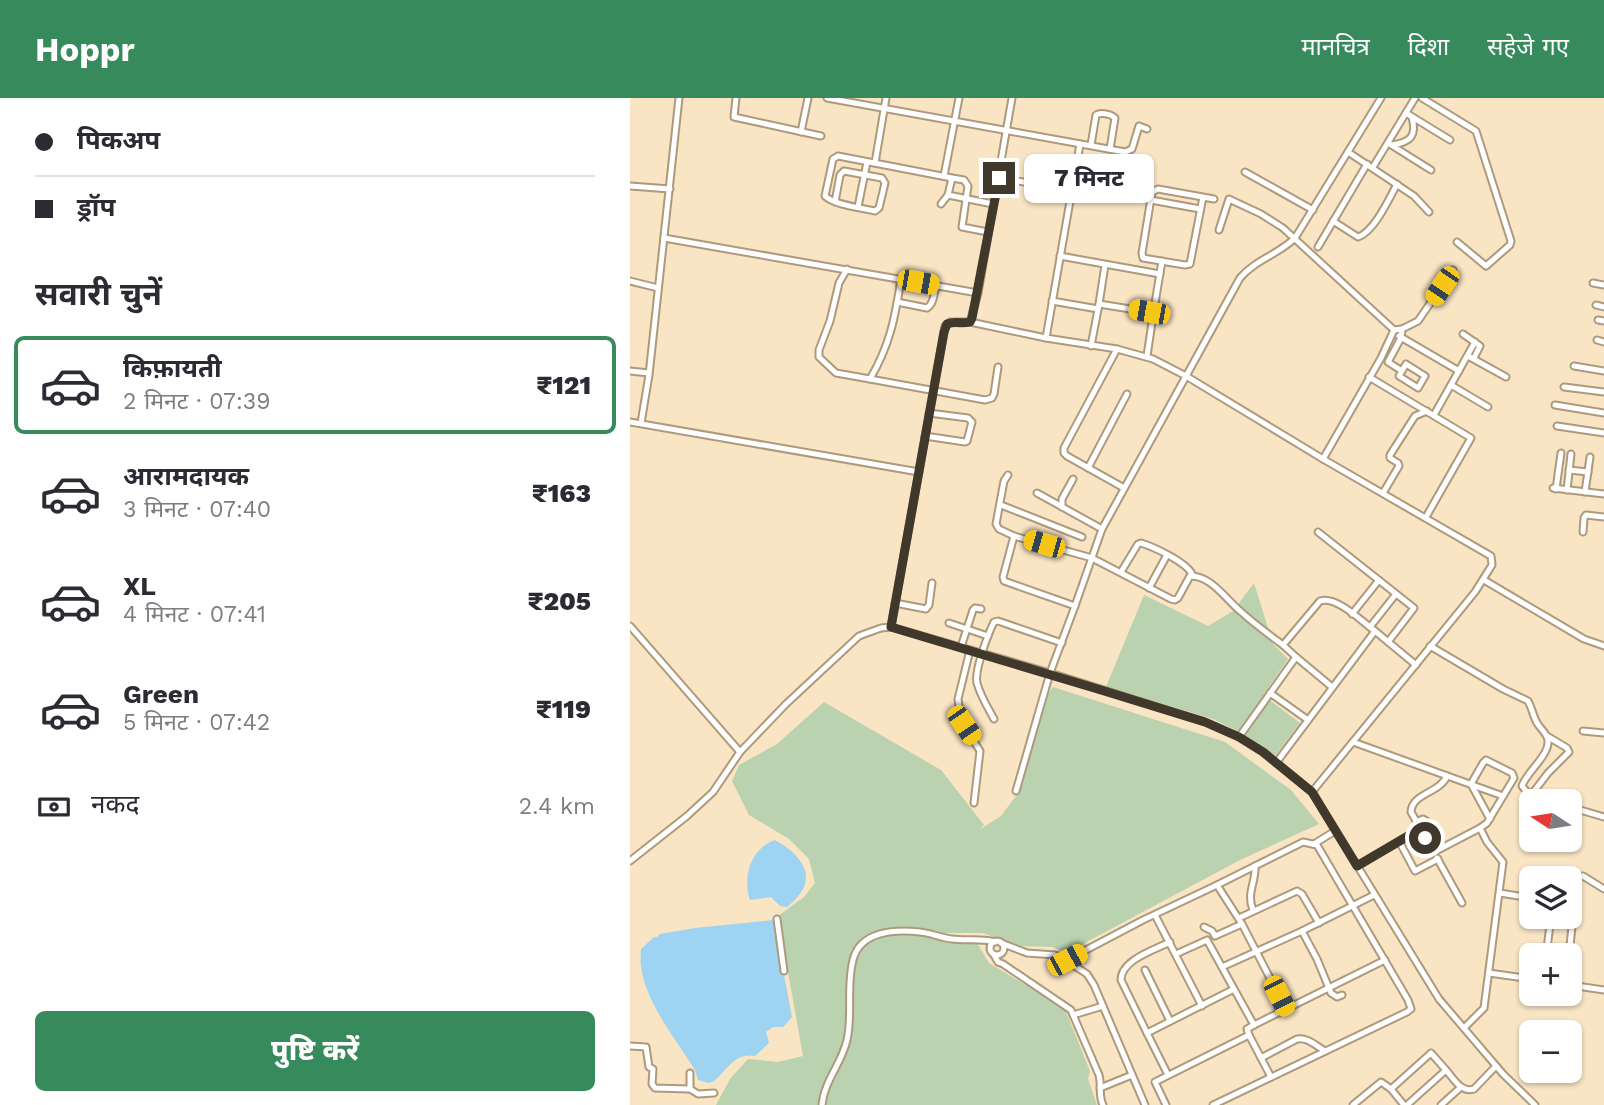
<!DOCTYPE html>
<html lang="hi">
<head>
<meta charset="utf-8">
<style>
	:root { --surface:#fff; --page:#f2f2f3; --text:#2b2b33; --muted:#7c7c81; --line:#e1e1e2; --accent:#378a5c }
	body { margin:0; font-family:"Work Sans","Noto Sans Devanagari",sans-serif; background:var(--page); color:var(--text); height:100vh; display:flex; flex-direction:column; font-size:26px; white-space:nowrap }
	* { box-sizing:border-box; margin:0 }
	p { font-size:23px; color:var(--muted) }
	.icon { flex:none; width:38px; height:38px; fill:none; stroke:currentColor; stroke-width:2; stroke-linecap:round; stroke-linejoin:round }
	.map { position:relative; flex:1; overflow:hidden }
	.drawer { display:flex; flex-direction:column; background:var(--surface); width:630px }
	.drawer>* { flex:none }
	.top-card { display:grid; align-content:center; height:154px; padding:0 35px; background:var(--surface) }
	.needle { width:46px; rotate:282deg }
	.buttons { position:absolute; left:889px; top:691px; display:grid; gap:14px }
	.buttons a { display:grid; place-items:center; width:63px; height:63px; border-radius:10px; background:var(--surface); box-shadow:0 2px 5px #0004; font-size:35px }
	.end { position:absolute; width:32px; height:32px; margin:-16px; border:9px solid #41382c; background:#fff; box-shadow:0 0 0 4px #fff }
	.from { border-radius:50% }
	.bubble { position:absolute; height:49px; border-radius:10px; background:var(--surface); box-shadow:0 2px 5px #0004; font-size:23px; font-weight:800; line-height:49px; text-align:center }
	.car { position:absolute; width:21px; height:42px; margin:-21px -10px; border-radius:9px; box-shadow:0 0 5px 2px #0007; background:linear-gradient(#f5c518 24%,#345 0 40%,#f5c518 0 76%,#345 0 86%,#f5c518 0) }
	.top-card b { display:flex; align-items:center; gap:24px; height:66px; font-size:26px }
	.top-card b+b { border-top:2px solid var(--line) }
	.top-card i { width:18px; height:18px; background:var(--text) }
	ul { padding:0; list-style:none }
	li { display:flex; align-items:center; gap:21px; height:98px; margin:0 14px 10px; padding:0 21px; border:4px solid transparent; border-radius:10px }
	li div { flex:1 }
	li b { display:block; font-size:26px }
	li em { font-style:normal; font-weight:800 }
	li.active { border-color:var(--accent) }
	li>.icon { width:63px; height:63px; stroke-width:1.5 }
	h2 { padding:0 35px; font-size:32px; line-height:84px }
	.pay { display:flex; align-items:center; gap:18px; height:77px; padding:0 35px; font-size:26px }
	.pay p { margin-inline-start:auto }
	.button { display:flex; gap:14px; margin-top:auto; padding:14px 35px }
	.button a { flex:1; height:80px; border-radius:10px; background:var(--accent); color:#fff; font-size:28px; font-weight:800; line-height:80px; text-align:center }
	header { display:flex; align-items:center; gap:42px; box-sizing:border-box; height:98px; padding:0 35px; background:var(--accent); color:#fff }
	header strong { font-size:33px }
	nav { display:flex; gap:38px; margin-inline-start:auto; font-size:24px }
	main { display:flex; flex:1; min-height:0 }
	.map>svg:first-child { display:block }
</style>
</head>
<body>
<header>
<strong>Hoppr</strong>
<nav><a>मानचित्र</a><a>दिशा</a><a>सहेजे गए</a></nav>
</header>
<main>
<section class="drawer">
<div class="top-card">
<b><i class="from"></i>पिकअप</b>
<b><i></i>ड्रॉप</b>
</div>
<h2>सवारी चुनें</h2>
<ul>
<li class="active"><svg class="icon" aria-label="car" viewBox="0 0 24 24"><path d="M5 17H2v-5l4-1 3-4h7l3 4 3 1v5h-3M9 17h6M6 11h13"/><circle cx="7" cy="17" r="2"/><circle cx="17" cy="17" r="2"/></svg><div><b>किफ़ायती</b><p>2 मिनट · 07:39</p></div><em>₹121</em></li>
<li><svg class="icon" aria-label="car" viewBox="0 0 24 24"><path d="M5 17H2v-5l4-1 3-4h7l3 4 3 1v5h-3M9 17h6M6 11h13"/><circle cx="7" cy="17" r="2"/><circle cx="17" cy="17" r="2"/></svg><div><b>आरामदायक</b><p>3 मिनट · 07:40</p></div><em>₹163</em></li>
<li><svg class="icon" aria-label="car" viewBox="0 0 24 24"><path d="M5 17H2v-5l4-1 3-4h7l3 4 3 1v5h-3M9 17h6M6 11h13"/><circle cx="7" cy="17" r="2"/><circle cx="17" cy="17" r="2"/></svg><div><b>XL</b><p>4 मिनट · 07:41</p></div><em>₹205</em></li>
<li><svg class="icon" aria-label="car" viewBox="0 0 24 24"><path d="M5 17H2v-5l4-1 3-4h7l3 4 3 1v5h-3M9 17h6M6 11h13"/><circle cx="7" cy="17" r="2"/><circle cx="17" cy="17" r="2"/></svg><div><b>Green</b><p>5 मिनट · 07:42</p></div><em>₹119</em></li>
</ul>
<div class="pay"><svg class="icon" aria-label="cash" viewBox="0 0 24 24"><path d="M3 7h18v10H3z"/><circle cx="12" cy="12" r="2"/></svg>नकद<p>2.4 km</p></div>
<div class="button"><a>पुष्टि करें</a></div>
</section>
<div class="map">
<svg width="974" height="1007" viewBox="0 0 974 1007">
	<rect width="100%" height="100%" fill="#f9e4c4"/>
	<!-- green -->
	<g fill="#bad2af">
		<polygon points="624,485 643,546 658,561 633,597 670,625 645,658 603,631 583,621 476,589 514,497 578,528 603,513"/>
		<polygon points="423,589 595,644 661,692 689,726 610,762 436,855 423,849 387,848 353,835 308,835 307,841 317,845 347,845 359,865 435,911 460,973 458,981 467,1007 86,1007 100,981 118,961 148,964 173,958 148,818 174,799 185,785 179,761 159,741 119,717 102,683 109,667 147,646 194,604 311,672 354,727 349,732 371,718 389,694 416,599"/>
	</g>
	<!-- water -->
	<g fill="#9ed4f1">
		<path d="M145,742c15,8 36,25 30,44 -3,10 -11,17 -18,23l-7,-1 -9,-9 -21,3c-8,-23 1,-52 25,-60z"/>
		<path d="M143,822l3,2 7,48 9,47 -9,10h-10l-7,5 3,11 -14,13c-20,-4 -27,13 -41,25l-5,2 -11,-3 -3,-10c-18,-29 -51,-70 -54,-104 -1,-6 0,-12 0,-17l13,-12h3l3,-3 35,-6z"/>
	</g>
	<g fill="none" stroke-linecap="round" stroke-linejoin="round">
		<defs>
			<g id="minor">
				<polyline points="106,0 104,19 191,38"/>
				<polyline points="197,0 495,54 502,51 509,28 517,31"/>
				<polyline points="792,0 846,33 881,143 880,147 856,168 827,144"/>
				<polyline points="776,15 820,42"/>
				<polyline points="171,34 178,0"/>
				<polyline points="758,45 801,72"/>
				<path d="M461,47l5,-30c5,-3 15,-1 19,3l-5,31"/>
				<path d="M762,47c19,-3 25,-9 20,-28"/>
				<polyline points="718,54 784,98 799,114"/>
				<polyline points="245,65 256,0"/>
				<polyline points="743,69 785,0"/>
				<polyline points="615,74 683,112"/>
				<polyline points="314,78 329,0"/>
				<polyline points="322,80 318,97 363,106"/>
				<polyline points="369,80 442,92"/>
				<polyline points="0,88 40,91"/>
				<polyline points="573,99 560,166 555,167 513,160 512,155 522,94 528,91 584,101"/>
				<polyline points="521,102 570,111"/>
				<path d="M205,104l5,-27 4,-4 38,7 3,5 -6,25 -4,3c-13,-3 -41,-6 -50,-15l8,-37 5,-3 114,22 12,2 4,6 -6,41 26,5"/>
				<polyline points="311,106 318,97"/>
				<polyline points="228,109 237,64"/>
				<path d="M703,123l25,16c16,-5 31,-38 39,-53"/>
				<polyline points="589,132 599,101 631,116 653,130 764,232 751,260 693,361"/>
				<polyline points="34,140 348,195"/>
				<polyline points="688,149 737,66"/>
				<polyline points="430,158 530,176"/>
				<polyline points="217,171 209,185 200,223 189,252 189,259 206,275 240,281"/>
				<path d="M271,181c-6,39 -11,66 -31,100l115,21 7,-2 2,-4 4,-27"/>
				<polyline points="0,183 28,190"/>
				<polyline points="963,185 974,187"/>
				<polyline points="422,203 468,211"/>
				<path d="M267,204l30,6c7,-4 7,-15 9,-22"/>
				<polyline points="469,206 475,167"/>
				<polyline points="966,207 974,209"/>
				<polyline points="968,222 974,223"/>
				<polyline points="340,224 416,240 487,251 523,261 556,278 693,361 861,458 862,467 845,494 682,694"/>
				<polyline points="772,231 788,223 823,172"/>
				<polyline points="764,232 772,231 771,240 758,264 772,273 769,278 788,290 795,278 776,266 772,273"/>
				<polyline points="833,236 850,248 844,260"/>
				<polyline points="769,238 829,273"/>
				<polyline points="416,240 450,46"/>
				<polyline points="967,242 974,244"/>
				<polyline points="461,248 469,206 519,214 524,211 532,163"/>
				<polyline points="487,251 434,350 434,355 437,358 494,390"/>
				<polyline points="517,258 524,211"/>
				<polyline points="838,258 876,279"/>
				<polyline points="944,268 974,273"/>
				<polyline points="0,273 19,275"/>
				<polyline points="739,279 841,340 796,419"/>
				<polyline points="821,287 858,309"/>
				<polyline points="934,289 974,294"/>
				<polyline points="925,307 974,315"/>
				<polyline points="804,317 845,244"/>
				<polyline points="0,324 289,374"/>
				<polyline points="11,325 19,277 49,0"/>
				<polyline points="927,328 974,335"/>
				<polyline points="295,338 335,344 337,343 342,324 338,320 299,315"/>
				<polyline points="458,370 497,296"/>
				<polyline points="939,372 958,374"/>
				<polyline points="378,377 374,383 366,426 369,431 384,438"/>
				<polyline points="923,390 974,396"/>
				<polyline points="926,391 931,355"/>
				<polyline points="937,392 941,356"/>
				<polyline points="955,394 960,359"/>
				<polyline points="407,395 472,431"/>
				<polyline points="753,395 769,368 768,365 760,360 760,357 785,318 797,313"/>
				<polyline points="371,407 452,439"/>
				<polyline points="432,409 432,401 443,381"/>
				<polyline points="688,434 784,510 758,544"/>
				<polyline points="953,434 954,420 956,417 974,419"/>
				<path d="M491,474l17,-28 3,-1c13,4 45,19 51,31"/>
				<polyline points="854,482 954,541 974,548"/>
				<polyline points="519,490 537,457"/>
				<polyline points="265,505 296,511 299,507 302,485"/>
				<path d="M445,508l-71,-25 -1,-4 11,-41 78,22 79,41 4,1 3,-2 12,-22c20,-1 35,22 49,34 14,13 29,24 44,35"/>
				<polyline points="722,516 749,482"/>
				<polyline points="319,525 358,538"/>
				<polyline points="0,528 110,654"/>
				<polyline points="261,529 314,234 315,228 320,224 340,224 348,195 382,0"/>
				<polyline points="740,529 766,496"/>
				<path d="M800,548l73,43 25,12c4,7 5,15 9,22 3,5 8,9 10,14 7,15 -21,35 -25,49l5,6 27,10"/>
				<polyline points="331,549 343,512 345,510 351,511"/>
				<polyline points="340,552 328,601 331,623 350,653 344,705"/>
				<polyline points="666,559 702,589"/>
				<polyline points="640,595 678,622"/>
				<path d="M364,621c-6,-11 -14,-24 -17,-36 -3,-12 11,-49 17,-61l4,-1 64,22"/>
				<polyline points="953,633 974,635"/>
				<path d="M609,639l57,-80 -13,-12 37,-44c17,-5 41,20 55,30"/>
				<polyline points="723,644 873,698"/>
				<polyline points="646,665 745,533 786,567"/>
				<path d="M817,678c-7,17 -35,17 -36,36l23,40 46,-24 7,14 16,20 -19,146 -20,20"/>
				<path d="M386,693l34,-118 25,-67 27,-77 138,-251c15,-18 39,-24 55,-40l86,-140"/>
				<polyline points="902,696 918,675 939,654 937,650 917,638"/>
				<polyline points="940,709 974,719"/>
				<path d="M786,724l7,-3c5,2 6,6 8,11l-6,8"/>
				<polyline points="850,730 857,725 884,680 882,675 856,662 853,665 841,686 860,721"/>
				<polyline points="769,743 785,773 808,761"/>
				<polyline points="684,746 705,733"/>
				<polyline points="807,760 832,805"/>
				<polyline points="0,763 57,718 83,694 110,654 156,606 229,538 251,530 261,529 420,575 575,624 609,639 633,654 682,694 809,901 873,976 905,1007"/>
				<polyline points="727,768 790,731"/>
				<polyline points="953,778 974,791"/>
				<polyline points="870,795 901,800"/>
				<path d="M623,812c-7,-17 3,-27 2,-44"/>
				<polyline points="525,817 572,908"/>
				<polyline points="609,820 667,793 672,796 689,825"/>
				<polyline points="147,821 154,873"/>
				<polyline points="574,829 582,833 585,838 612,826 656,911"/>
				<polyline points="672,833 687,861 701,895 707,899 712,897"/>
				<circle cx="367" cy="850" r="7"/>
				<polyline points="371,845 397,855 425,857 431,859 457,876 464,887 515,1007"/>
				<polyline points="546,856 577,842 604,891"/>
				<path d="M364,857l4,7 5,2 68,46 28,65c3,11 -1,20 4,30"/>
				<polyline points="916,858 921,819"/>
				<polyline points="939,858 944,808 940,807"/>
				<polyline points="437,862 513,822 587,787"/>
				<polyline points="592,869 672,833 744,797"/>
				<polyline points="515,872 540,923"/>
				<polyline points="859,875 901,881"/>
				<polyline points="940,887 974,892"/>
				<polyline points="443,917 473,908"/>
				<polyline points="624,927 755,862"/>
				<path d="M517,935l-26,-53c0,-20 33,-30 49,-38"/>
				<polyline points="0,948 16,949 19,969 23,971 22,986 25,990 58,991 60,989 60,975"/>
				<path d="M631,960l36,-19c11,-2 19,7 28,12"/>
				<polyline points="538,977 517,935 604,891 624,927 617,931 619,937"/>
				<polyline points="470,990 502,977"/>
				<polyline points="60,991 68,996 84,995"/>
				<polyline points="761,991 801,955 816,972"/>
				<path d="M192,1007c2,-24 20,-42 25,-65 6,-26 -1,-54 6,-80 7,-29 42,-31 67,-28 11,1 21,6 32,7 14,2 29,-1 43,3"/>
				<polyline points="536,1007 525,984 619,937 641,979"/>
				<polyline points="583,1007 777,914 781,911 778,902 687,747 673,744 587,787 612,826"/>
				<polyline points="723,1007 751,984 761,991 774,1007"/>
				<path d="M777,1007l39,-35c8,9 15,23 28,19l22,-23"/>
				<polyline points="811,1007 831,989"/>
			</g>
		</defs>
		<!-- minor casing -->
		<use href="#minor" stroke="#ad9a7c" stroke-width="9"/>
		<!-- minor -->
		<use href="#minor" stroke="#fff" stroke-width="5"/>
	</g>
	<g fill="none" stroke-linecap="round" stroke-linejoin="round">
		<!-- route -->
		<path stroke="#41382c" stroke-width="9" d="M369,80l-27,140 -2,4c-8,2 -15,-1 -23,2l-3,8 -53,295 210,63 104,32 34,15 24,15 49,40 45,74 63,-37 5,9"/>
	</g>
</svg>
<div class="buttons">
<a><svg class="needle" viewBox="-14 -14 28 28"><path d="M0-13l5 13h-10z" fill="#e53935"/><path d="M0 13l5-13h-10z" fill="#7c7c81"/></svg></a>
<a><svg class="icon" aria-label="layers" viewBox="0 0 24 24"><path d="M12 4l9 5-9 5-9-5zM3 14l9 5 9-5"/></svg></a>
<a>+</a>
<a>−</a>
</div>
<i class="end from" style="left:795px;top:740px"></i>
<i class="end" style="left:369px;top:80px"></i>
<div class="bubble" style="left:394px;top:56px;width:130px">7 मिनट</div>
<i class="car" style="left:288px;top:184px;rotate:100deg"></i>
<i class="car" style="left:812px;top:188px;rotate:214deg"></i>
<i class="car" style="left:519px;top:214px;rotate:280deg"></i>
<i class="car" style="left:414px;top:446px;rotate:286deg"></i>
<i class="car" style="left:334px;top:627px;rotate:146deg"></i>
<i class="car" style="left:437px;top:862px;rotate:62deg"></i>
<i class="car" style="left:649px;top:898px;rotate:153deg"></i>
</div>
</main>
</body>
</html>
